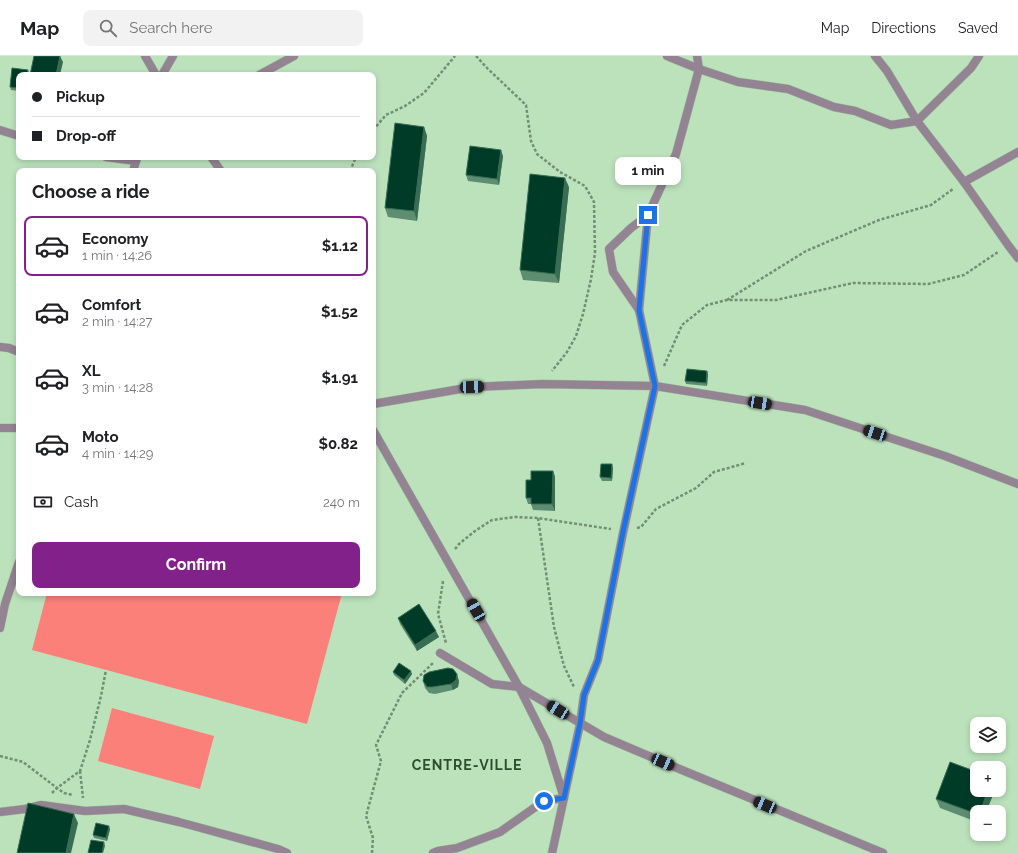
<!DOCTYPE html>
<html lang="en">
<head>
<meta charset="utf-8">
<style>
	:root { --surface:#fff; --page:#f2f2f2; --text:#202124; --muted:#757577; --line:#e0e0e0; --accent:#83218b }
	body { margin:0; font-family:Raleway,sans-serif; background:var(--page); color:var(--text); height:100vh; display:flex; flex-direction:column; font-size:15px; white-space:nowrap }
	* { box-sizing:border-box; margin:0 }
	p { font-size:13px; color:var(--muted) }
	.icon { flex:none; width:22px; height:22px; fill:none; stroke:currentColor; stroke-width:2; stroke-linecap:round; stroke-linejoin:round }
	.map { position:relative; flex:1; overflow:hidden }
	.panel { position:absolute; left:16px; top:112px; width:360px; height:428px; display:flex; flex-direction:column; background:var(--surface); border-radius:8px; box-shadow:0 2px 6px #0003 }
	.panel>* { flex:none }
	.hud { position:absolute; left:16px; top:16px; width:360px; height:88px; border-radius:8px; box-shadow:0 2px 6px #0003; display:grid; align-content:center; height:88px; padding:0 16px; background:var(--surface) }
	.controls { position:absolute; left:970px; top:661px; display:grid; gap:8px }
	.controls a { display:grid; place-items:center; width:36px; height:36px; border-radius:8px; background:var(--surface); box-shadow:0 2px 6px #0003; font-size:20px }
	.end { position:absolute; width:18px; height:18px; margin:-9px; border:5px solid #1a73e8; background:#fff; box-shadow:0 0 0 2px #fff }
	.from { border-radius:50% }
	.bubble { position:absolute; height:28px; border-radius:8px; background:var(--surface); box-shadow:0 2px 6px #0003; font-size:13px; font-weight:700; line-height:28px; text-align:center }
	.car { position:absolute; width:12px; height:24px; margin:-12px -6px; border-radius:5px; box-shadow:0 0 3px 1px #0007; background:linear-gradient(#222 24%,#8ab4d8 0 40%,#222 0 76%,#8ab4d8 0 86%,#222 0) }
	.hud b { display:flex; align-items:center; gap:14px; height:38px; font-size:15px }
	.hud b+b { border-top:1px solid var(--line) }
	.hud i { width:10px; height:10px; background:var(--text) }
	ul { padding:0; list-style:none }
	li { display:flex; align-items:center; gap:12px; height:60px; margin:0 8px 6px; padding:0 8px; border:2px solid transparent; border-radius:8px }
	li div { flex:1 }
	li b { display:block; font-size:15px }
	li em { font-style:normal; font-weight:700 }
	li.selected { border-color:var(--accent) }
	li>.icon { width:36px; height:36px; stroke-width:1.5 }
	h2 { padding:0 16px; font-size:18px; line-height:48px }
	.pay { display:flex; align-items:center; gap:10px; height:44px; padding:0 16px; font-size:15px }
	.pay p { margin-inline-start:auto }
	.button { display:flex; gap:8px; margin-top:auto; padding:8px 16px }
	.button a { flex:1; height:46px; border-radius:8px; background:var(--accent); color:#fff; font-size:16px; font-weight:700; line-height:46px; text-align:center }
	header { display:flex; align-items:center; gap:24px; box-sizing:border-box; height:56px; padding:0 20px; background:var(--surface); border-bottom:1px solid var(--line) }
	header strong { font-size:19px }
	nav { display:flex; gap:22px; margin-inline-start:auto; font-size:14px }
	.search { width:280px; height:36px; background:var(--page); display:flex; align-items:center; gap:10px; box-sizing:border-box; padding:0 14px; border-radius:8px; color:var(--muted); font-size:15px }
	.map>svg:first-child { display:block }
</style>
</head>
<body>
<header>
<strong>Map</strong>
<div class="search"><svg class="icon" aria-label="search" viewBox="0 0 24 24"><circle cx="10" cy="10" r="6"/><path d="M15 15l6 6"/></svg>Search here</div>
<nav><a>Map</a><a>Directions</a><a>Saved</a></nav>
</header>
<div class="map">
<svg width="1018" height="797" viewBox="0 0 1018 797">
	<rect width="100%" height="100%" fill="#bce2bc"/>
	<!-- green -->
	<g fill="#fb8079">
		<polygon points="47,537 342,537 307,668 32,594"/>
		<polygon points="112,652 214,680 200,733 98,705"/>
	</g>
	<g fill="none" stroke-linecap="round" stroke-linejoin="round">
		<defs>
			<g id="minor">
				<polyline points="145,0 156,19"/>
				<polyline points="667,0 699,13 738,26 788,33 834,51 855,55 891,69 917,65 971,12 979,0"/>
				<polyline points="875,0 887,15 917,65 964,126 1008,189 1018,202"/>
				<polyline points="162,19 173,0"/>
				<polyline points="259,19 294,0"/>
				<polyline points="0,74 19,80"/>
				<polyline points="106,101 136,105"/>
				<polyline points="211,101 221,115"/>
				<polyline points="133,115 137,102"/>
				<polyline points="964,126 1018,96"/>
				<polyline points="639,254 613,216 609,193 631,172 648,159"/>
				<polyline points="0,291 9,292 19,296"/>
				<polyline points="373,348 472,331 542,328 655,330 805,354 945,400 1018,428"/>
				<polyline points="0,372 19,372"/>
				<polyline points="373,374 519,631 547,687 564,742 544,745 500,776 457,792 438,795 433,797"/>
				<polyline points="0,572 5,548 19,506"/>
				<polyline points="440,597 492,628 519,631 558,654 604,681 677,712 883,797"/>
				<polyline points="0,756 25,753 41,749 85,755 124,753 179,766 278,793 287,797"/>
				<polyline points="552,797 580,668 584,639 598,604 623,477 655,330 639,254 648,159 676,98 699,13 697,0"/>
			</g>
		</defs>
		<!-- minor casing -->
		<use href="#minor" stroke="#9dbe9d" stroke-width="9"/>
		<!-- path -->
		<g stroke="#738e73" stroke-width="2.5" stroke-dasharray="3 2" stroke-linecap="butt">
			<polyline points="476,0 488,13 526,49 531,85 537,98 560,116 585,130 594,146 595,197 591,223 583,258 576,280 567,296 552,315"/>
			<polyline points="373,74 386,59 405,50 424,37 455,0"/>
			<polyline points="350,115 356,101"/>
			<polyline points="727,244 806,195 879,164 931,149 953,133"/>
			<polyline points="664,310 682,269 707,249 727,244 776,244 853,227 928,228 964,219 998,196"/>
			<polyline points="538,462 554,571 564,610 574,631"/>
			<polyline points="637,472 641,471 656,453 696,432 714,416 746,407"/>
			<polyline points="455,493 459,488 475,475 492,464 515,461 538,462 611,473"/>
			<polyline points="443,525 438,558 446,587"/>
			<polyline points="0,700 23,706 57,732 64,737 73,739"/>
			<polyline points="80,715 83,742"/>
			<polyline points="52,737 57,732 80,715 90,684 101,640 106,614"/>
			<polyline points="372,797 373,782 366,760 381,705 376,689 402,637 433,607"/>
		</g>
		<!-- minor -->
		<use href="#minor" stroke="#938393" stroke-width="8"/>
	</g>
	<!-- wall -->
	<g fill="#5e8e72">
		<polygon points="12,12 28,14 29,17 29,19 19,19 19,35 11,34 10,31"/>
		<polygon points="424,71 427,80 417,165 388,161 385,152"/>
		<polygon points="503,100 499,129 468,125 466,119"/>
		<polygon points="569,131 559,227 523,224 520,214"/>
		<polygon points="708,318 707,330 686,328 685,325"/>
		<polygon points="613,412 612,425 602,425 600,421"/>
		<polygon points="553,415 555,421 555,455 533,454 531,448 528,448 526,442 531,424"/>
		<polygon points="398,562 439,581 417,595 400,568"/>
		<polygon points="393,616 412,618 405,628 394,619"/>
		<polygon points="423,625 459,625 458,631 453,634 435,638 429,637 425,632"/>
		<polygon points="977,734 995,734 986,756 977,756 977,766 940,752 936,743"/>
		<polygon points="110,773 107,785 94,782 93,779"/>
	</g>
	<!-- shaded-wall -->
	<g fill="#386d54">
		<polygon points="60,0 63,6 60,19 56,19"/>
		<polygon points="424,71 427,80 417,165 414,155"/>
		<polygon points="501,94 503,100 499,129 497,123"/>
		<polygon points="565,122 569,131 559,227 555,218"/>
		<polygon points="707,315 708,318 707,330 706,327"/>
		<polygon points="612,408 613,412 612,425 611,422"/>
		<polygon points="553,415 555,421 555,455 552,448"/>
		<polygon points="436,575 439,581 417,595 415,589"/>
		<polygon points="411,615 412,618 405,628 404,624"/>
		<polygon points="457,618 459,625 458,631 453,634 451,628"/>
		<polygon points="988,734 995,734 986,756 980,756"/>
		<polygon points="74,758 78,767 71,797 66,797"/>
		<polygon points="109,770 110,773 107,785 106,782"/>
		<polygon points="104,786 105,790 103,797 102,797"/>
	</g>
	<!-- building -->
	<g fill="#003b28" stroke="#386d54">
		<polygon points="34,0 60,0 56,19 30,19"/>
		<polygon points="12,12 28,14 27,19 19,19 19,32 10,31"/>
		<polygon points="395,67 424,71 414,155 385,152"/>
		<polygon points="470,90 501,94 497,123 466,119"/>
		<polygon points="530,118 565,122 555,218 520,214"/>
		<polygon points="687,313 707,315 706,327 685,325"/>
		<polygon points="601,408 612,408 611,422 600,421"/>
		<polygon points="531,415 553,415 552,448 531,448 531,442 526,442 526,424 531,424"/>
		<polygon points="419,548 436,575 415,589 398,562"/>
		<polygon points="399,607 411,615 404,624 393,616"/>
		<polygon points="448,612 453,613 457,618 456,624 451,628 432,631 427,631 423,625 424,619 429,616"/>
		<polygon points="950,706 977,716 977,734 988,734 980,756 977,756 977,758 936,743"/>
		<polygon points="28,747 74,758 66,797 17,797"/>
		<polygon points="96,767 109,770 106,782 93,779"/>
		<polygon points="91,784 104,786 102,797 88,797"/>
	</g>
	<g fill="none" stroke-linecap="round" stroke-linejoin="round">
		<!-- route -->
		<polyline stroke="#1a73e8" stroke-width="5" points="544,745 564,742 580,668 584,639 598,604 623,476 655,330 639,254 648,159"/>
	</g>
	<g text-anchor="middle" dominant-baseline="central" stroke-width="4" stroke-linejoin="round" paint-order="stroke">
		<!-- district labels -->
		<g font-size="14" font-weight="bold" letter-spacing="1" fill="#2d4e2d" stroke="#bce2bc">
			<text x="467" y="709">CENTRE-VILLE</text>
		</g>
	</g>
</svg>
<div class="controls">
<a><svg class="icon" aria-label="layers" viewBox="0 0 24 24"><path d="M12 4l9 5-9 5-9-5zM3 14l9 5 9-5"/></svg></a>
<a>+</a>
<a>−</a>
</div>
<i class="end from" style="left:544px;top:745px"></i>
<i class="end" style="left:648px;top:159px"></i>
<div class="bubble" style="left:615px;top:101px;width:66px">1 min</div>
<i class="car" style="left:472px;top:331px;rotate:88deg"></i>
<i class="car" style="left:760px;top:347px;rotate:99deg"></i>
<i class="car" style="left:875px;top:377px;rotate:288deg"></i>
<i class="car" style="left:476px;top:554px;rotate:330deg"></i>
<i class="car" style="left:558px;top:654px;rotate:302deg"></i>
<i class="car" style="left:663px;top:706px;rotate:114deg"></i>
<i class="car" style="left:765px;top:749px;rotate:293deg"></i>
<div class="hud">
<b><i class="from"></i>Pickup</b>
<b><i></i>Drop-off</b>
</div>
<section class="panel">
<h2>Choose a ride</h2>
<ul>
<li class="selected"><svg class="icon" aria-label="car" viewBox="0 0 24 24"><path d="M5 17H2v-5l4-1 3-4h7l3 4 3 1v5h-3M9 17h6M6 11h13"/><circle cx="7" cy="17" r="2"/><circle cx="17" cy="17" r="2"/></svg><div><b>Economy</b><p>1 min · 14:26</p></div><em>$1.12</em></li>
<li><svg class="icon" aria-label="car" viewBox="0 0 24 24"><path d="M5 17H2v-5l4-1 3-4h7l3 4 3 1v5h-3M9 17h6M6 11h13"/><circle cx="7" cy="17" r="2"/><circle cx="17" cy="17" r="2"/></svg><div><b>Comfort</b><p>2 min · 14:27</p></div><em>$1.52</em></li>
<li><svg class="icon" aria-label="car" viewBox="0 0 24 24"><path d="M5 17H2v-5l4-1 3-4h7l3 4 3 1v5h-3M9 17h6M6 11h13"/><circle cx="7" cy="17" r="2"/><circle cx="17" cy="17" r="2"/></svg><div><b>XL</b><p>3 min · 14:28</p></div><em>$1.91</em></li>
<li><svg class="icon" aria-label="car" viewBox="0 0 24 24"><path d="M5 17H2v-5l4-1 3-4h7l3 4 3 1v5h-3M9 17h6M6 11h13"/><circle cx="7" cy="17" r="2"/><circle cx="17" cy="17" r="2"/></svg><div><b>Moto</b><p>4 min · 14:29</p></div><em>$0.82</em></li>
</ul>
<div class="pay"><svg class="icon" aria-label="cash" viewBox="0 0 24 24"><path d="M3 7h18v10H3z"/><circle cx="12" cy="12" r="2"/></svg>Cash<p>240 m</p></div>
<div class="button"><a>Confirm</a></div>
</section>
</div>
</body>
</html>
